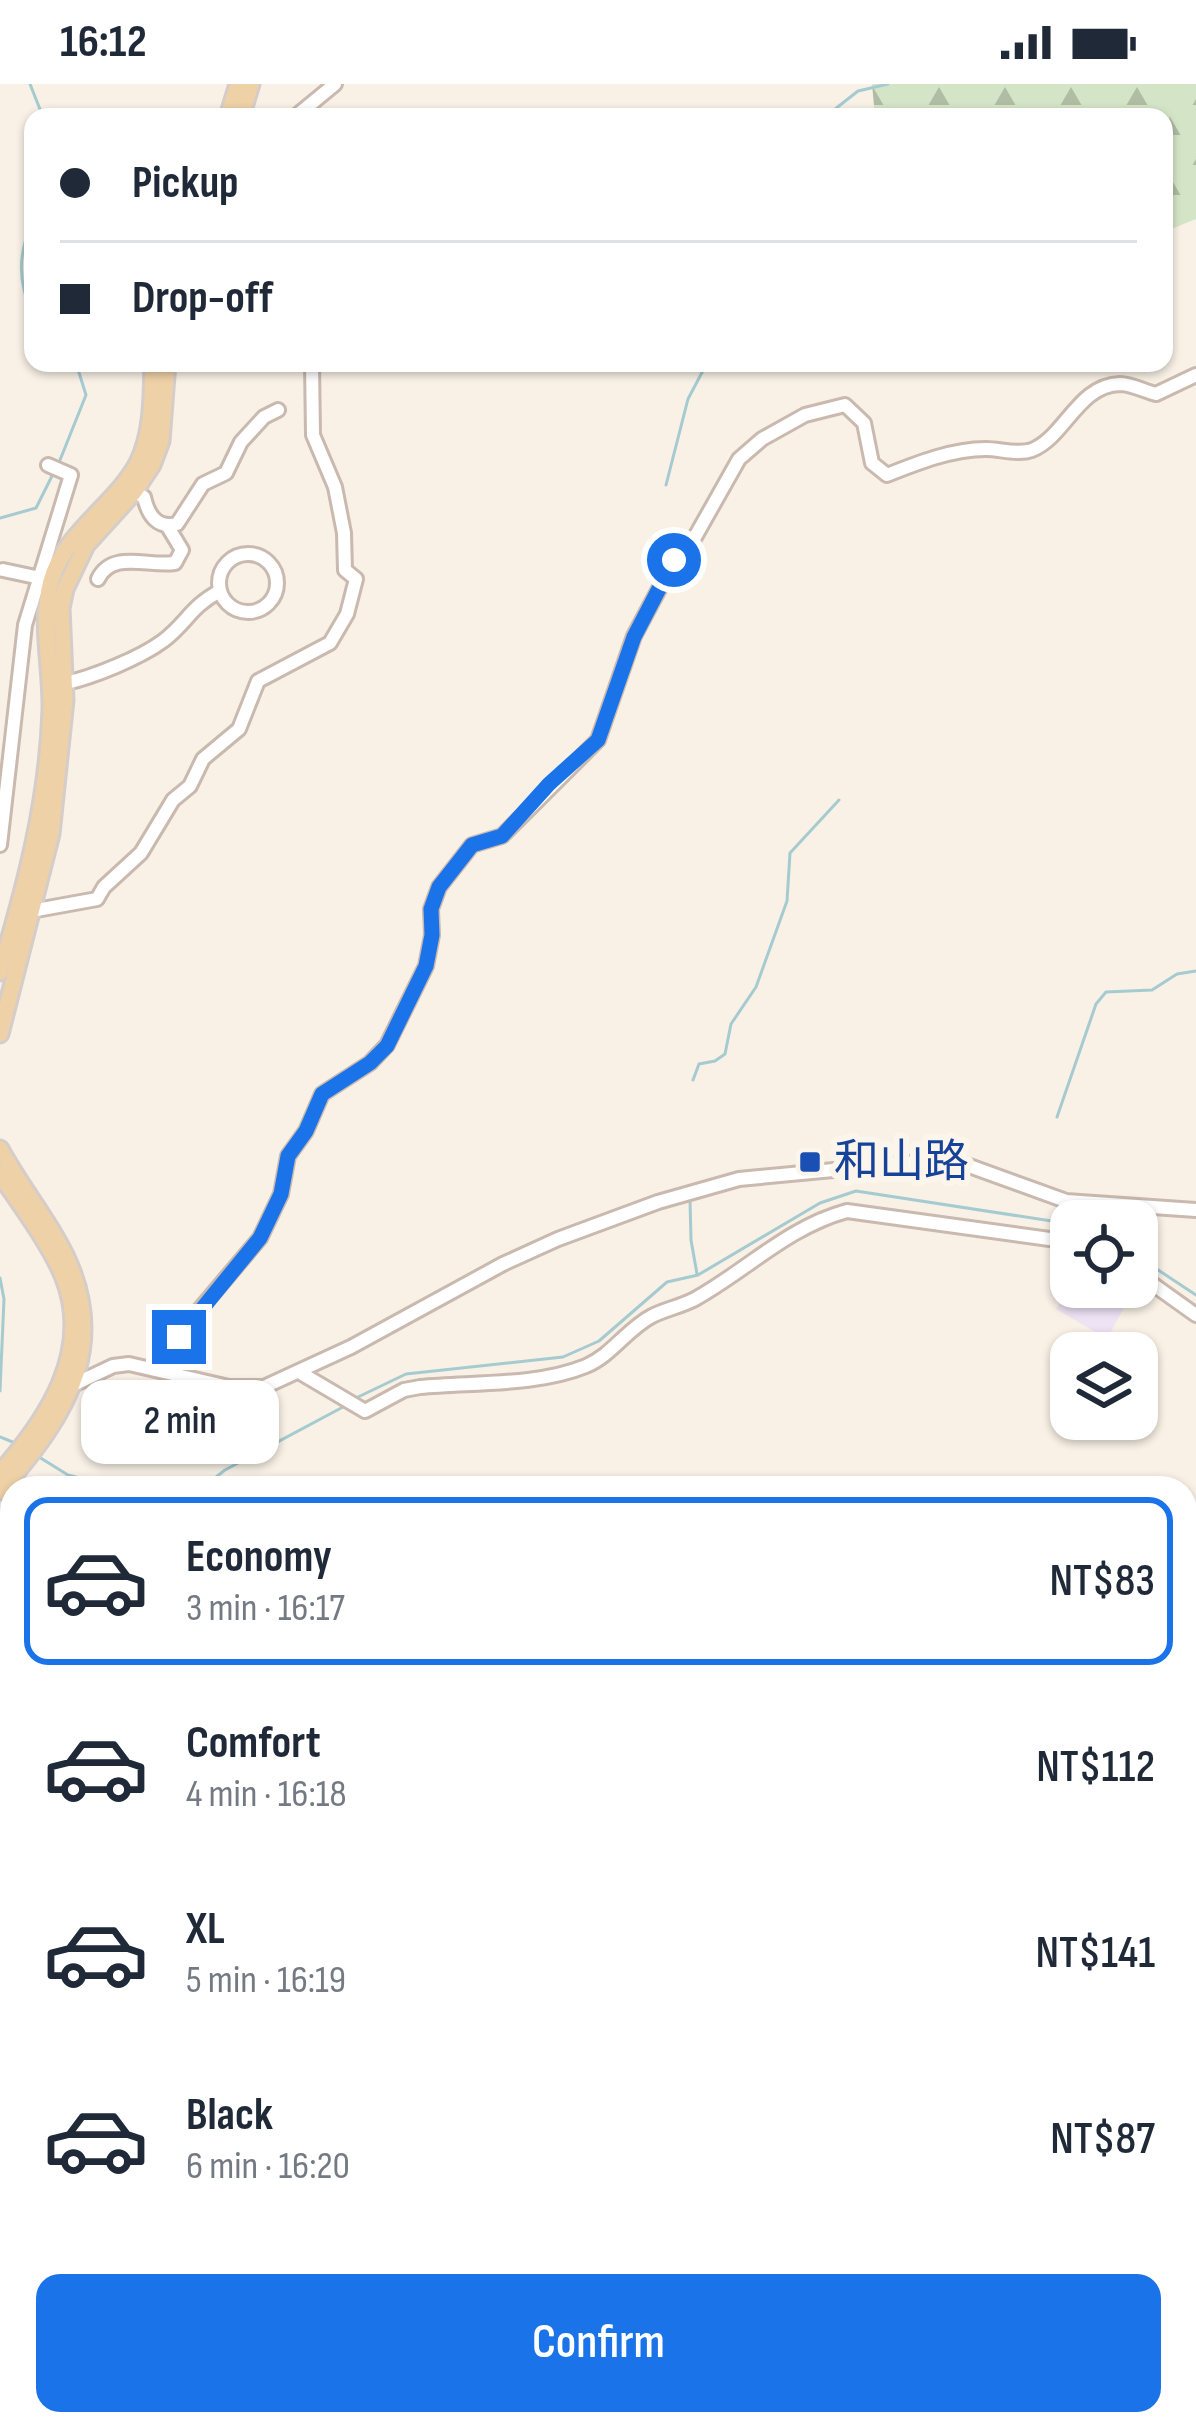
<!DOCTYPE html>
<html lang="en">
<head>
<meta charset="utf-8">
<style>
	:root { --surface:#fff; --page:#f6f6f7; --text:#1f2937; --muted:#747a83; --line:#e0e1e3; --accent:#1a73e8 }
	body { margin:0; font-family:"Sofia Sans Condensed","Noto Sans TC",sans-serif; background:var(--page); color:var(--text); height:100vh; display:flex; flex-direction:column; font-size:45px; white-space:nowrap }
	* { box-sizing:border-box; margin:0 }
	p { font-size:39px; color:var(--muted) }
	.icon { flex:none; width:66px; height:66px; fill:none; stroke:currentColor; stroke-width:2; stroke-linecap:round; stroke-linejoin:round }
	.map { position:relative; flex:1; overflow:hidden }
	.details { position:absolute; left:0px; top:1392px; width:1197px; height:960px; display:flex; flex-direction:column; background:var(--surface); border-radius:36px 36px 0 0; box-shadow:0 3px 9px #0004 }
	.details>* { flex:none }
	.top-card { position:absolute; left:24px; top:24px; width:1149px; height:264px; border-radius:24px; box-shadow:0 3px 9px #0004; display:grid; align-content:center; height:264px; padding:0 36px; background:var(--surface) }
	.tools { position:absolute; left:1050px; top:1116px; display:grid; gap:24px }
	.tools a { display:grid; place-items:center; width:108px; height:108px; border-radius:24px; background:var(--surface); box-shadow:0 3px 9px #0004; font-size:60px }
	.end { position:absolute; width:54px; height:54px; margin:-27px; border:15px solid #1a73e8; background:#fff; box-shadow:0 0 0 6px #fff }
	.from { border-radius:50% }
	.bubble { position:absolute; height:84px; border-radius:24px; background:var(--surface); box-shadow:0 3px 9px #0004; font-size:39px; font-weight:600; line-height:84px; text-align:center }
	.top-card b { display:flex; align-items:center; gap:42px; height:114px; font-size:45px }
	.top-card b+b { border-top:3px solid var(--line) }
	.top-card i { width:30px; height:30px; background:var(--text) }
	ul { padding:21px 0 0; list-style:none }
	li { display:flex; align-items:center; gap:36px; height:168px; margin:0 24px 18px; padding:0 12px; border:6px solid transparent; border-radius:24px }
	li div { flex:1 }
	li b { display:block; font-size:45px }
	li em { font-style:normal; font-weight:600 }
	li.active { border-color:var(--accent) }
	li>.icon { width:108px; height:108px; stroke-width:1.5 }
	.cta { display:flex; gap:24px; margin-top:auto; padding:24px 36px }
	.cta a { flex:1; height:138px; border-radius:24px; background:var(--accent); color:#fff; font-size:48px; font-weight:600; line-height:138px; text-align:center }
	.status { display:flex; justify-content:space-between; align-items:center; height:84px; padding:0 60px; background:var(--surface); direction:ltr }
	.status svg { height:33px; fill:currentColor }
	.map>svg:first-child { display:block }
</style>
</head>
<body>
<div class="status"><b>16:12</b><svg viewBox="0 0 49 12"><path d="M0 12V9h3v3zM5 12V6h3v6zM10 12V3h3v9zM15 12V0h3v12zM26 1h20v11H26zM47 4h2v5h-2z"/></svg></div>
<div class="map">
<svg width="1196" height="2352" viewBox="0 0 1196 2352">
	<defs>
		<pattern id="forest-firs" width="22" height="20" patternUnits="userSpaceOnUse" patternTransform="scale(3)"><rect width="22" height="20" fill="#d4e5c7"/><path d="M5 1l3.5 6h-7zM16 11l3.5 6h-7z" fill="#b0bda4"/></pattern>
	</defs>
	<rect width="100%" height="100%" fill="#f9f1e6"/>
	<!-- education -->
	<polygon fill="#eee3f5" points="1071,1203 1135,1203 1107,1255 1056,1225"/>
	<!-- forest -->
	<polygon fill="url(#forest-firs)" points="872,0 1196,0 1196,135 1164,148 1164,33 875,33"/>
	<g fill="none" stroke-linecap="round" stroke-linejoin="round">
		<!-- stream -->
		<g stroke="#a5cbd0" stroke-width="3">
			<polyline points="30,0 43,33"/>
			<polyline points="825,33 858,7 888,0"/>
			<path d="M33,136c-15,33 -16,61 0,95"/>
			<polyline points="58,381 86,311 76,279"/>
			<polyline points="666,401 688,315 707,279"/>
			<polyline points="0,434 36,424 53,390"/>
			<polyline points="693,996 699,980 715,977 725,970 731,940 756,903 787,817 790,769 839,716"/>
			<polyline points="1057,1033 1096,920 1106,908 1152,906 1177,890 1196,887"/>
			<polyline points="690,1116 691,1156 697,1190"/>
			<polyline points="1137,1172 1196,1211"/>
			<polyline points="0,1194 4,1215 0,1307"/>
			<polyline points="356,1314 406,1290 563,1273 599,1257 667,1198 698,1191 820,1119 856,1107 1071,1140"/>
			<polyline points="0,1353 15,1359"/>
			<polyline points="39,1373 68,1391 121,1404"/>
			<polyline points="202,1404 225,1386 343,1323"/>
		</g>
		<defs>
			<g id="minor">
				<polyline points="295,33 335,0"/>
				<path d="M134,408l10,5c4,18 13,32 33,27l26,-40 23,-11 15,-31 23,-25 14,-7"/>
				<circle cx="248" cy="499" r="29"/>
				<polyline points="3,486 45,495"/>
				<path d="M98,495c14,-29 50,-12 77,-16l7,-13 -14,-23"/>
				<path d="M66,599c27,-6 74,-25 97,-42 24,-18 27,-34 57,-50"/>
				<polyline points="0,761 25,541 71,391 48,381"/>
				<polyline points="31,827 97,815 104,803 141,769 173,716 190,702 203,675 239,645 258,597 330,559 347,530 356,495 345,486 344,449 335,403 313,351 312,279"/>
				<polyline points="1137,1189 1196,1231"/>
				<path d="M151,1283l109,-129 21,-44 7,-38 18,-25 16,-37 48,-31 17,-18 39,-79 6,-31 -1,-26 8,-22 33,-42 30,-9 96,-96 36,-104 40,-75 21,-24 44,-78 23,-20 43,-24 40,-10 19,18 8,40 15,12c30,-12 65,-26 99,-26 14,0 32,6 46,1 33,-13 46,-65 88,-66 11,0 24,7 36,10l40,-19"/>
				<path d="M299,1288l66,39 39,-21 16,-3c53,-5 117,-1 166,-21 26,-11 41,-37 66,-50 14,-7 30,-10 43,-17 52,-29 93,-72 152,-88l224,31"/>
				<polyline points="66,1299 73,1301 113,1282 129,1280 229,1303 264,1303 351,1263 503,1180 558,1155 658,1118 739,1095 950,1075 1066,1117 1196,1126"/>
			</g>
			<g id="major">
				<polyline points="228,33 238,0"/>
				<polyline points="241,33 251,0"/>
				<path d="M0,888c26,-87 48,-171 51,-262 1,-42 -11,-88 0,-129 14,-49 64,-75 87,-118 15,-30 14,-67 15,-100"/>
				<polyline points="0,950 51,750 65,616 61,524 65,505 86,461 134,408 152,381 161,357 167,279"/>
				<path d="M0,1065c16,30 37,57 54,86 62,102 16,177 -54,256"/>
				<path d="M0,1090c20,30 51,71 64,104 29,74 -17,142 -64,195"/>
			</g>
		</defs>
		<!-- minor casing -->
		<use href="#minor" stroke="#c9b9ae" stroke-width="18"/>
		<!-- major casing -->
		<use href="#major" stroke="#d4cdca" stroke-width="21"/>
		<!-- minor -->
		<use href="#minor" stroke="#fff" stroke-width="12"/>
		<!-- major -->
		<use href="#major" stroke="#efd1a7" stroke-width="15"/>
	</g>
	<g fill="none" stroke-linecap="round" stroke-linejoin="round">
		<!-- route -->
		<polyline stroke="#1a73e8" stroke-width="15" points="179,1253 260,1154 281,1110 288,1072 306,1047 322,1010 370,979 387,962 426,882 432,851 431,825 439,803 472,761 502,752 549,700 598,656 634,553 674,476"/>
	</g>
	<!-- markers -->
	<rect fill="#1a4fb4" stroke="#fcf5ec" stroke-width="4.5" x="798" y="1066" width="24" height="24" rx="6"/>
	<g text-anchor="middle" dominant-baseline="central" stroke-width="12" stroke-linejoin="round" paint-order="stroke">
		<!-- transit labels -->
		<g font-size="45" fill="#164399" stroke="#fcf5ec" text-anchor="start">
			<text x="834" y="1078">和山路</text>
		</g>
	</g>
</svg>
<div class="tools">
<a><svg class="icon" aria-label="locate" viewBox="0 0 24 24"><circle cx="12" cy="12" r="6"/><path d="M12 2v4M12 18v4M2 12h4M18 12h4"/></svg></a>
<a><svg class="icon" aria-label="layers" viewBox="0 0 24 24"><path d="M12 4l9 5-9 5-9-5zM3 14l9 5 9-5"/></svg></a>
</div>
<i class="end from" style="left:674px;top:476px"></i>
<i class="end" style="left:179px;top:1253px"></i>
<div class="bubble" style="left:81px;top:1296px;width:198px">2 min</div>
<div class="top-card">
<b><i class="from"></i>Pickup</b>
<b><i></i>Drop-off</b>
</div>
<section class="details">
<ul>
<li class="active"><svg class="icon" aria-label="car" viewBox="0 0 24 24"><path d="M5 17H2v-5l4-1 3-4h7l3 4 3 1v5h-3M9 17h6M6 11h13"/><circle cx="7" cy="17" r="2"/><circle cx="17" cy="17" r="2"/></svg><div><b>Economy</b><p>3 min · 16:17</p></div><em>NT$83</em></li>
<li><svg class="icon" aria-label="car" viewBox="0 0 24 24"><path d="M5 17H2v-5l4-1 3-4h7l3 4 3 1v5h-3M9 17h6M6 11h13"/><circle cx="7" cy="17" r="2"/><circle cx="17" cy="17" r="2"/></svg><div><b>Comfort</b><p>4 min · 16:18</p></div><em>NT$112</em></li>
<li><svg class="icon" aria-label="car" viewBox="0 0 24 24"><path d="M5 17H2v-5l4-1 3-4h7l3 4 3 1v5h-3M9 17h6M6 11h13"/><circle cx="7" cy="17" r="2"/><circle cx="17" cy="17" r="2"/></svg><div><b>XL</b><p>5 min · 16:19</p></div><em>NT$141</em></li>
<li><svg class="icon" aria-label="car" viewBox="0 0 24 24"><path d="M5 17H2v-5l4-1 3-4h7l3 4 3 1v5h-3M9 17h6M6 11h13"/><circle cx="7" cy="17" r="2"/><circle cx="17" cy="17" r="2"/></svg><div><b>Black</b><p>6 min · 16:20</p></div><em>NT$87</em></li>
</ul>
<div class="cta"><a>Confirm</a></div>
</section>
</div>
</body>
</html>
